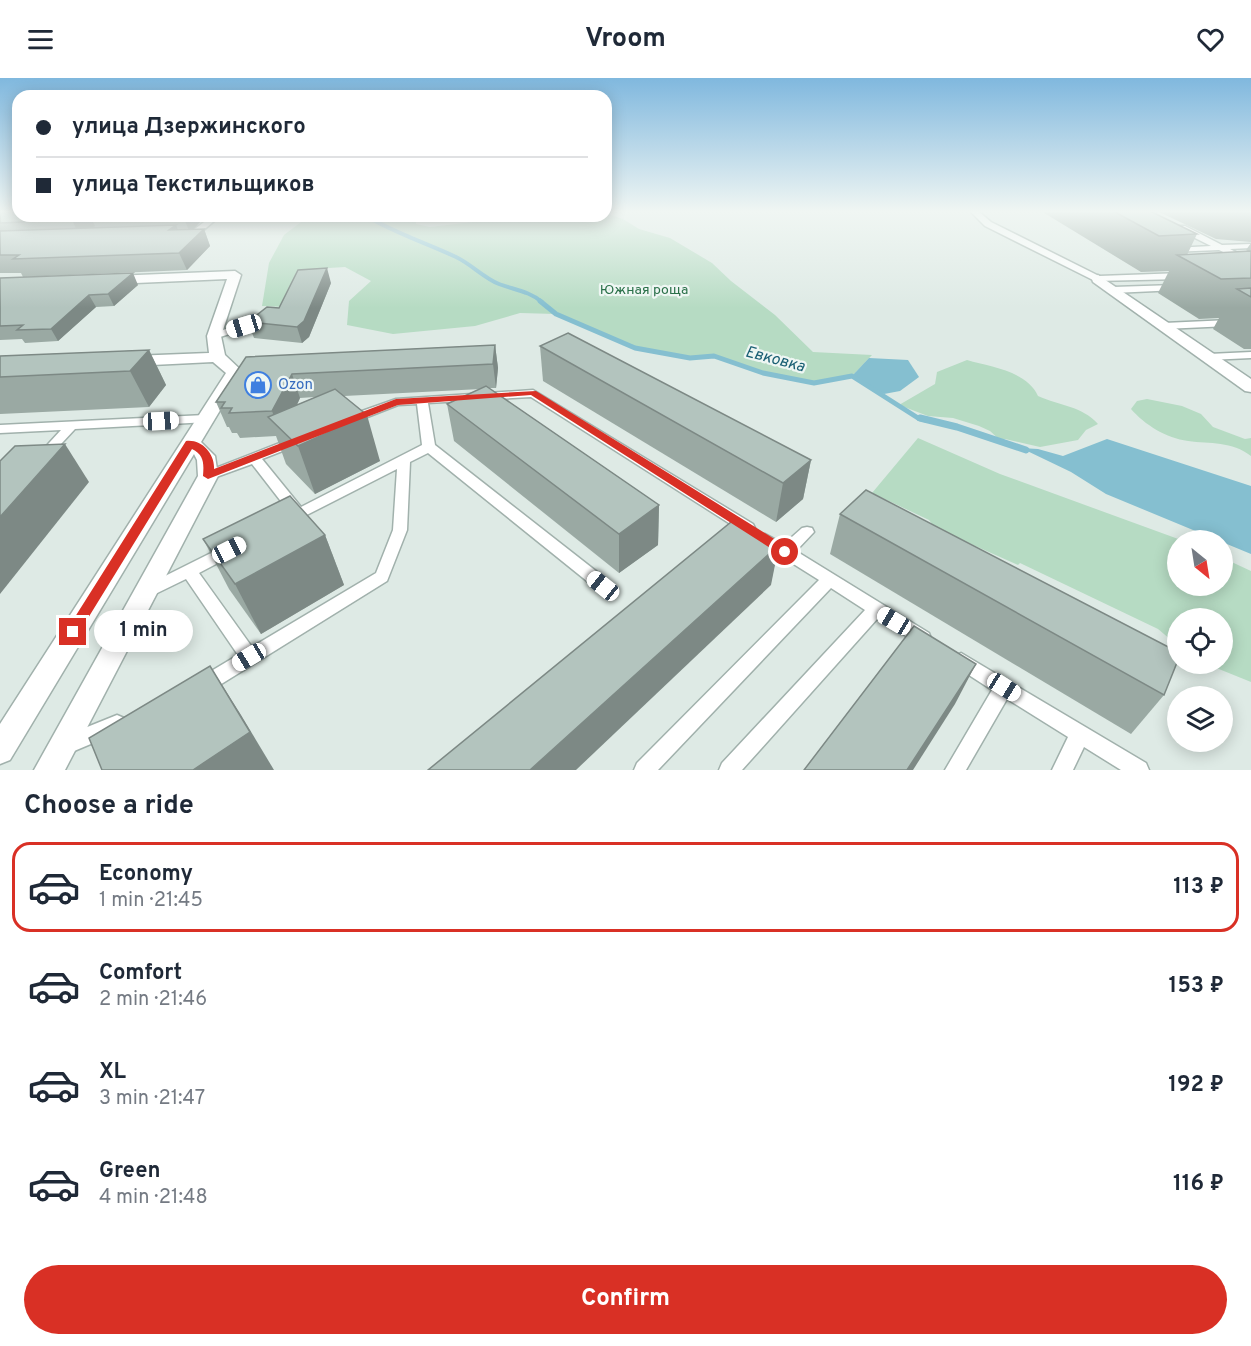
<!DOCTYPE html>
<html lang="en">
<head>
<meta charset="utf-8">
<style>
	:root { --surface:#fff; --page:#f6f6f7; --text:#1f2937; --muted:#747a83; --line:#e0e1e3; --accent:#d93025 }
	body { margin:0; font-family:Overpass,sans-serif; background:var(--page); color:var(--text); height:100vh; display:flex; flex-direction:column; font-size:22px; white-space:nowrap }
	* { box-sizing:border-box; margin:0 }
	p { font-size:20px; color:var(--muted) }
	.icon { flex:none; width:33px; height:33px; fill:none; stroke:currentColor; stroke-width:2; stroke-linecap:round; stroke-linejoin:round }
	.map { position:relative; height:692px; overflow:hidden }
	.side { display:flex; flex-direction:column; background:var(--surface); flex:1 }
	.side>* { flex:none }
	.banner { position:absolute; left:12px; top:12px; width:600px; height:132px; border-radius:18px; box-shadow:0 3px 15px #0003; display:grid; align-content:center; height:132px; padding:0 24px; background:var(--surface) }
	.needle { width:39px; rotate:150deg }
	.controls { position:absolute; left:1167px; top:452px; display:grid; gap:12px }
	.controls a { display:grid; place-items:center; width:66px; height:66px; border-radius:50%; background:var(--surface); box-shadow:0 3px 15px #0003; font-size:30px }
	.end { position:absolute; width:27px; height:27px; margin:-14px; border:8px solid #d93025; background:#fff; box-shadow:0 0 0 3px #fff }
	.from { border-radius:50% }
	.bubble { position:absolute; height:42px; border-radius:21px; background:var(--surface); box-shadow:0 3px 15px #0003; font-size:20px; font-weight:700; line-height:42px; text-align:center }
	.car { position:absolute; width:18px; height:36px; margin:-18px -9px; border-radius:8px; box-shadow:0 0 4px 2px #0007; background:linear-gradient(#fff 24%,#345 0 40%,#fff 0 76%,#345 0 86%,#fff 0) }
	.banner b { display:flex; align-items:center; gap:21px; height:57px; font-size:22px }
	.banner b+b { border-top:2px solid var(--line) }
	.banner i { width:15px; height:15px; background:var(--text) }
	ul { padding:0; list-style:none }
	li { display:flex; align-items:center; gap:18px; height:90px; margin:0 12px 9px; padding:0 12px; border:3px solid transparent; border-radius:18px }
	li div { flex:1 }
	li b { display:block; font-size:22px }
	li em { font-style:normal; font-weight:700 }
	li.selected { border-color:var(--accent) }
	li>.icon { width:54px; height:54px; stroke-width:1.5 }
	h2 { padding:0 24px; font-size:27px; line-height:72px }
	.primary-button { display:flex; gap:12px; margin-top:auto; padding:12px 24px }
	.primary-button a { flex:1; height:69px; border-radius:36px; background:var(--accent); color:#fff; font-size:24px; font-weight:700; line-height:69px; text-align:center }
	header { display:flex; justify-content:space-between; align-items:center; height:78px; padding:0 24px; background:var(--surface); font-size:27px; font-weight:700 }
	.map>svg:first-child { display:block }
</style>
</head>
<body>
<header><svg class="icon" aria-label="menu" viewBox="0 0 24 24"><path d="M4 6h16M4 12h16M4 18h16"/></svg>Vroom<svg class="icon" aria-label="heart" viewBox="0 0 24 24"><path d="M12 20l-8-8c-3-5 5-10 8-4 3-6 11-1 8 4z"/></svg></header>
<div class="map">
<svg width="1251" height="692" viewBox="0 0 1251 692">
	<rect width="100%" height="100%" fill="#deeae5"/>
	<!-- green -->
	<g fill="#b6dbc3">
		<polygon points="606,135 623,141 639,151 670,160 712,185 731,203 775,237 813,274 872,277 852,298 814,305 763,295 715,278 690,280 635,270 556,236 520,235 475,248 393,256 347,247 349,223 371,203 345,189 313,191 295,205 286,229 262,228 269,185 284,157 309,138 416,138 416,146 430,149 524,138 606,138"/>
		<path d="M967,282c24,7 60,11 71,36 22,10 44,10 60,28l-12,6 -8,10 -38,7 -35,-8 -4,2 -11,-10 -11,-5 -26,-8 -25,-2 -29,-11 36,-21 2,-12z"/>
		<path d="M1147,321l35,7 19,8 12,13 32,12 6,-1v18c-19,-15 -41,-12 -63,-15 -22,-3 -43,-16 -57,-32l6,-8z"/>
		<polygon points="918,360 1000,396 1181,462 1178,462 1178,507 1222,507 1223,480 1251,493 1251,604 1204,585 1222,585 1222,540 1178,540 1177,567 1158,551 1020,485 1018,487 935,450 929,442 872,415"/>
	</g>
	<!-- water -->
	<g fill="#85bfd0">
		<polygon points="869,280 908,282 919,299 900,313 884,316 852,298"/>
		<polygon points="1107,361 1251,408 1251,476 1106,416 1071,394 1021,370 1038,371 1063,378"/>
	</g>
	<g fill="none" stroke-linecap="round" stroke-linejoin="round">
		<!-- stream-far2 -->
		<path stroke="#85bfd0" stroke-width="4" d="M366,138c29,17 60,27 90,41 15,7 28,21 43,27 16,6 30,7 43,18"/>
		<!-- stream-far1 -->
		<polyline stroke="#85bfd0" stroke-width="5" points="540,223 556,236 635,270 690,280 714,278 763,295 814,305 852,298 918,340 926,342"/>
		<!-- stream -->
		<polyline stroke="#85bfd0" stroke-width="7" points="920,340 957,349 1026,372"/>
		<defs>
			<g id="lane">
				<polygon points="970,133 978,133 991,144 1099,198 1182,195 1186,198 1182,201 1095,203 985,148"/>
				<polygon points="212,138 220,138 193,161 187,161 187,157"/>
				<polygon points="1179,148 1185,148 1222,167 1251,166 1251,170 1230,171 1251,182 1251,187 1219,172 1171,174 1171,170 1174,170 1211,168 1179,152"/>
				<polygon points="1175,207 1178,208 1178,212 1113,215 1109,212 1113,209"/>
				<polygon points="264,239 267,240 267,244 214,261 209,258 210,256"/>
				<polygon points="1251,241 1251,247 1164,251 1159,248 1164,245"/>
				<polygon points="1251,274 1251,280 1209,282 1204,279 1209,276"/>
				<polygon points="533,312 753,446 755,450 753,454 748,455 743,454 531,319 428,325 435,367 610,504 612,508 610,512 604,514 598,512 428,375 410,384 407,452 387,503 210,613 204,615 198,613 195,607 198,601 238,577 186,501 147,520 141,518 139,514 141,510 223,469 228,467 233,469 235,473 233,477 199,495 252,569 376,495 393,452 397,391 291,445 286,444 284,440 290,435 252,386 208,402 203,401 201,398 203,395 290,361 298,361 300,364 298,367 262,381 301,429 422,367 417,326 398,327 352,345 348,344 346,341 348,338 396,321"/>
				<polygon points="205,337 209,338 211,341 209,344 75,351 48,380 44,381 38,377 61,352 0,355 0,347"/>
				<polygon points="807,449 812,450 814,454 796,473 929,555 931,560 929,565 923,567 917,565 878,540 742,692 719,692 722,685 865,532 831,510 658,692 634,692 637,685 819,502 760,465 758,461 760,457 765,456 784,466 802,450"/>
				<polygon points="961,575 1146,685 1149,692 1121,692 1084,669 1073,692 1052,692 1068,659 1007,621 966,692 945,692 992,612 955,588 952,583 955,578"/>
				<polygon points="117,637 124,640 126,646 124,652 67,676 60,674 57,667 60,660"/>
			</g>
			<g id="street">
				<polygon points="235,193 241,197 221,258 225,277 243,294 201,364 215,378 218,398 65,692 34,692 198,398 197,382 194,376 10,682 0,686 0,646 226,295 213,284 132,288 124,283 132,278 209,275 207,258 227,201 113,206 107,202 113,198"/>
				<polygon points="1098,197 1251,301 1251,314 1245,313 1093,204 1092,201"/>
			</g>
		</defs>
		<!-- lane casing -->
		<use href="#lane" stroke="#a1b1ac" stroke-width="3"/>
		<!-- street casing -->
		<use href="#street" stroke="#a1b1ac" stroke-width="3"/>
		<!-- lane -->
		<use href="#lane" fill="#fff" fill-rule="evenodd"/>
		<!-- street -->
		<use href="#street" fill="#fff" fill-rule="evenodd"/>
	</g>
	<!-- wall -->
	<g fill="#9aa9a3" fill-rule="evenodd">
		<polygon points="0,133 18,138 200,138 201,143 193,151 204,151 210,168 187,192 23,199 21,195 0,195"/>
		<polygon points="1041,133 1150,133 1197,156 1187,177 1249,174 1246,172 1251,165 1251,271 1244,271 1213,251 1219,240 1199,241 1158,215 1169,193 1141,194"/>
		<polygon points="1157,133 1251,133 1251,164 1216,161"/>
		<polygon points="0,200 138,207 114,228 96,229 58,263 25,265 22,261 0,262"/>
		<polygon points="331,205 309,259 302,265 254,260 248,244 279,230"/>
		<path d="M495,267l3,23 -2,20h-7l170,117 -1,40 -39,28 -165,-132 -7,-37 34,-15 -137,7 36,65 -65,33 -29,-30 -10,-28 -36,2 -3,-5h-5l-3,-6h-2l-11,-25 30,-45zM315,319l-18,8 3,-7z"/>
		<polygon points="540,268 811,382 803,421 776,444 543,303"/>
		<polygon points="149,272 166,307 149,329 0,336 0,278"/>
		<polygon points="840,436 1164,617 1131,656 830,476"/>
		<polygon points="325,457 344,507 261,556 229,511 203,461"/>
	</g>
	<!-- shaded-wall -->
	<g fill="#7d8985">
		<polygon points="78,138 90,138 95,148 80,159 72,142"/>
		<polygon points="183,138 200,138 201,143 190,155"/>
		<polygon points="176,147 183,164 169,152"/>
		<polygon points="204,151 210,168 187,192 179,175"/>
		<polygon points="327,190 331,205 309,259 302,265 297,249"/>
		<polygon points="133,195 138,207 114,228 108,216"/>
		<polygon points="89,217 96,229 58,263 51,251"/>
		<polygon points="495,267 498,290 496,310 493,286"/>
		<polygon points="149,272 166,307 149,329 130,293"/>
		<polygon points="292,296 300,320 284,354 278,349 272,333"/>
		<polygon points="367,337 380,383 315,416 298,368"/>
		<polygon points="65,366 89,404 0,516 0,439"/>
		<polygon points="811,382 803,421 776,444 783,405"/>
		<polygon points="659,427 658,467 619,495 619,456"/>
		<polygon points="325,457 344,507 261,556 235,506"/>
		<polygon points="779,467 771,507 576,692 530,692"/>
		<polygon points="976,586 955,626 913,692 907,692"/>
		<polygon points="210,588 241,637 274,692 193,692"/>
	</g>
	<!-- building -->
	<g fill="#b3c4be" stroke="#7d8985" stroke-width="1.5">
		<polygon points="0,133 18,133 18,138 78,138 72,142 0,145"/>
		<polygon points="1113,133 1150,133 1197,156 1159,158"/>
		<polygon points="176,147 169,152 204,151 179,175 13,181 19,177 0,177 0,153"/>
		<polygon points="1251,173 1251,200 1221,201 1177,177"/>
		<polygon points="327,190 304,243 297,249 248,244 267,229 279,230 298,192"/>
		<polygon points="133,195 108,216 89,217 51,251 17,252 23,247 0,248 0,200"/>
		<polygon points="1251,210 1251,219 1237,211"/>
		<polygon points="568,255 811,382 783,405 540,268"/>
		<polygon points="495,267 493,286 292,296 272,333 229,335 232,330 221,330 225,324 216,324 246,279"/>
		<polygon points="149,272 130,293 0,299 0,278"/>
		<polygon points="486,308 659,427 619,456 447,326"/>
		<polygon points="335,311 367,337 298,368 268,339"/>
		<polygon points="65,366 0,439 0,383 15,368"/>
		<polygon points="866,412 1178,574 1178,582 1164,617 840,436"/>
		<polygon points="290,418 325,457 235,506 203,461"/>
		<polygon points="736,440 779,467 530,692 428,692"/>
		<polygon points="914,548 976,586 907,692 804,692"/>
		<polygon points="210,588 250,654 193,692 102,692 89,660"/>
	</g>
	<!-- sky -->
	<linearGradient id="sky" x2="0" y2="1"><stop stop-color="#80b8de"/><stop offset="0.58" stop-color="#f0f6f3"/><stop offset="1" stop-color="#f0f6f3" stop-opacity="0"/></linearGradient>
	<rect width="1251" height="230" fill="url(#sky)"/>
	<!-- route -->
	<path fill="#d93025" d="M536,313l253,157v7h-8l-250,-160 -133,10 -190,74 -5,-3c1,-13 1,-21 -11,-27l-115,187h-9v-8l118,-187c16,-2 29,13 28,28l182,-70z"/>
	<!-- icons -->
	<defs>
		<symbol id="shop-ring" viewBox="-11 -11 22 22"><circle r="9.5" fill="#eef6f3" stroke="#3f7fe0" stroke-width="1.5"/><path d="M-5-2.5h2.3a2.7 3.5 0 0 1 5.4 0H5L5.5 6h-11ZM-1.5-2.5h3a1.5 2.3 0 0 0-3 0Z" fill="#3f7fe0"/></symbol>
	</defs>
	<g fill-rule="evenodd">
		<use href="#shop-ring" x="243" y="292" width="30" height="30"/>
	</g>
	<g text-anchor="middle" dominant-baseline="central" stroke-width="4.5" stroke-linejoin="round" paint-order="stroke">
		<!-- far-park labels -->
		<g font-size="14" fill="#2a7049" stroke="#eef6f3">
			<text x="644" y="212">Южная роща</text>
		</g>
		<!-- shop labels -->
		<g font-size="15" fill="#366cbe" stroke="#eef6f3" text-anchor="start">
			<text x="278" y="307">Ozon</text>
		</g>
		<!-- water labels -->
		<g font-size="16" font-style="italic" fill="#1a5f74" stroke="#eef6f3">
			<text transform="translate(775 282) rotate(15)">Евковка</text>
		</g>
	</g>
</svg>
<div class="controls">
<a><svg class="needle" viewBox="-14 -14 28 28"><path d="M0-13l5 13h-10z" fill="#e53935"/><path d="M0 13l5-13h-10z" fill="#747a83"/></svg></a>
<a><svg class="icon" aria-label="locate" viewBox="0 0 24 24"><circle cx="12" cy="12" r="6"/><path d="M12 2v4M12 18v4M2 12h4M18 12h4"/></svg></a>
<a><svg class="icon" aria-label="layers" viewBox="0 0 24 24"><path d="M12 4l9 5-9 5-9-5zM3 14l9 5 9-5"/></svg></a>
</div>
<i class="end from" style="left:785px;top:474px"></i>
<i class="end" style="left:73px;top:554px"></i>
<div class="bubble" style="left:94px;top:532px;width:99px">1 min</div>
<i class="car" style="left:244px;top:248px;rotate:253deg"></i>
<i class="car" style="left:161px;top:343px;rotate:87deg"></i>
<i class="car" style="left:229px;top:472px;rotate:63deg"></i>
<i class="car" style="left:603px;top:508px;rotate:309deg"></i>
<i class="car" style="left:894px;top:543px;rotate:301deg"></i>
<i class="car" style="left:249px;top:579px;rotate:239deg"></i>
<i class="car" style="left:1004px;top:609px;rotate:122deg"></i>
<div class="banner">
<b><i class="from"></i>улица Дзержинского</b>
<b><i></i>улица Текстильщиков</b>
</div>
</div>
<section class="side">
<h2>Choose a ride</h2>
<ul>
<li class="selected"><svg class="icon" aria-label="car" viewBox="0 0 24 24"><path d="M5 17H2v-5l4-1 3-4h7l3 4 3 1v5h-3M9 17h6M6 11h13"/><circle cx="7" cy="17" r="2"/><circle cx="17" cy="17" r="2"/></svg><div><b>Economy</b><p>1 min · 21:45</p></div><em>113 ₽</em></li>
<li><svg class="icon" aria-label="car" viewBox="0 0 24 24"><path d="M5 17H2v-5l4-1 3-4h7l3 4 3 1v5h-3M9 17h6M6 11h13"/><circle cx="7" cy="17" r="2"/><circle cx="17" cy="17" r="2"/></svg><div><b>Comfort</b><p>2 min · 21:46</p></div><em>153 ₽</em></li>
<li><svg class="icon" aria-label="car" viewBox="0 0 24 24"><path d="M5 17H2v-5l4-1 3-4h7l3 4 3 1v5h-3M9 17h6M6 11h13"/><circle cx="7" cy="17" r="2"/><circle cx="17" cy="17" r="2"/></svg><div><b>XL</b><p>3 min · 21:47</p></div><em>192 ₽</em></li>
<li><svg class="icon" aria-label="car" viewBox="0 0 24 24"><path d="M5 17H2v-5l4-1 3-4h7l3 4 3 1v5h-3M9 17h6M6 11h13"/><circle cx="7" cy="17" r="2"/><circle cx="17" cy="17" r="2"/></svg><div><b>Green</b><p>4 min · 21:48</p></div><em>116 ₽</em></li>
</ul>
<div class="primary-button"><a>Confirm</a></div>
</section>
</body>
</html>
